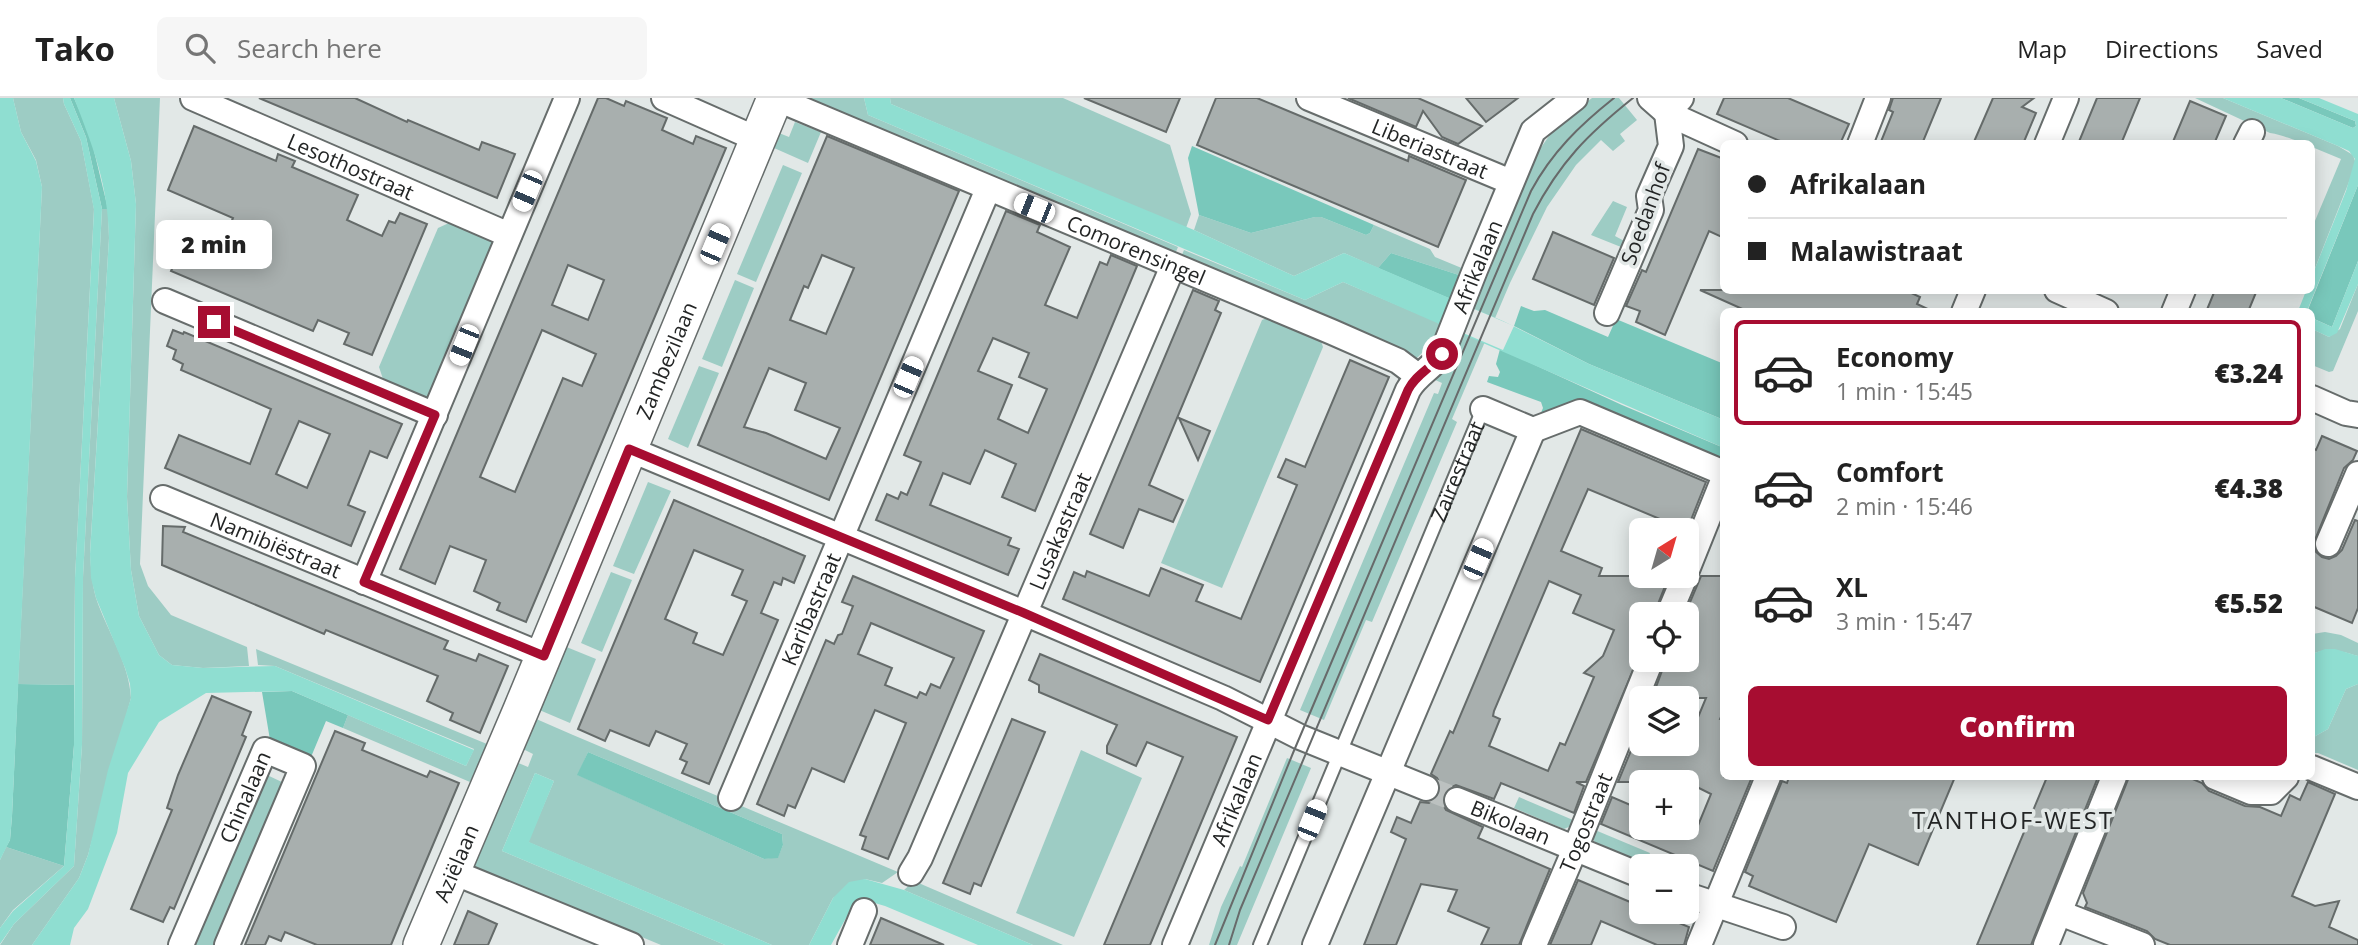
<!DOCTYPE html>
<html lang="en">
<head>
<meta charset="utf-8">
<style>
	:root { --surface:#fff; --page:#f6f6f6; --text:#222; --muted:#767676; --line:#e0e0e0; --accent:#a70d31 }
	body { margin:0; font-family:"Open Sans",sans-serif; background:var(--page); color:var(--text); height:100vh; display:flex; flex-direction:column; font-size:26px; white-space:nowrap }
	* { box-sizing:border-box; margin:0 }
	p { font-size:23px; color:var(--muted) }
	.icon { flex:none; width:38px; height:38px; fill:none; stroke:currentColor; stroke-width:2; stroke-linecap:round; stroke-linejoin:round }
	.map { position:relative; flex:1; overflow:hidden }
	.details { position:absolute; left:1720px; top:210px; width:595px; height:472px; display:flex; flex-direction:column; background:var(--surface); border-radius:10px; box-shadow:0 4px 18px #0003 }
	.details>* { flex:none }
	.top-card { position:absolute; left:1720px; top:42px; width:595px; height:154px; border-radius:10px; box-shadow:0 4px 18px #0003; display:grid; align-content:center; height:154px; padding:0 28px; background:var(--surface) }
	.needle { width:46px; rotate:37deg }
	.controls { position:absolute; left:1629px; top:420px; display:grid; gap:14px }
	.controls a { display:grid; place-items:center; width:70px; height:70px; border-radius:10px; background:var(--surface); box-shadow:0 4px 18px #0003; font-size:35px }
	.end { position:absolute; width:32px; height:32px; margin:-16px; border:9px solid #a70d31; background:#fff; box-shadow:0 0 0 4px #fff }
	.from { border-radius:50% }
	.bubble { position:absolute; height:49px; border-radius:10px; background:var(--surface); box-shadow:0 4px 18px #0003; font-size:23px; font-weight:800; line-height:49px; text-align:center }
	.car { position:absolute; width:21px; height:42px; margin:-21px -10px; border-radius:9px; box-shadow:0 0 5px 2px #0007; background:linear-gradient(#fff 24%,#345 0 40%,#fff 0 76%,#345 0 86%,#fff 0) }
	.top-card b { display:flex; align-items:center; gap:24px; height:66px; font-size:26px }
	.top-card b+b { border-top:2px solid var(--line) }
	.top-card i { width:18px; height:18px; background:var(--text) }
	ul { padding:12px 0 0; list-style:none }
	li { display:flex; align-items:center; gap:21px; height:105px; margin:0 14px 10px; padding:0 14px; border:4px solid transparent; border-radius:10px }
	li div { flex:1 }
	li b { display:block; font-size:26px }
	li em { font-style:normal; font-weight:800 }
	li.current { border-color:var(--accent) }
	li>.icon { width:63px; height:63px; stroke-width:1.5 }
	.button { display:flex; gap:14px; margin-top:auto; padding:14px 28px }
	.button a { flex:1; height:80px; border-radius:10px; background:var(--accent); color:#fff; font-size:28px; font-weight:800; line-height:80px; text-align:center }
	header { display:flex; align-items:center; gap:42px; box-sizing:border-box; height:98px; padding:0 35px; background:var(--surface); border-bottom:2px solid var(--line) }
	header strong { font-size:33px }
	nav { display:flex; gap:38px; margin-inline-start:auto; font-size:24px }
	.search { width:490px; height:63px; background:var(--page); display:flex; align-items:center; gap:18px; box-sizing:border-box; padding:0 24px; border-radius:10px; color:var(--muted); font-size:26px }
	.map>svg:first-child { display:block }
</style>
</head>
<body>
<header>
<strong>Tako</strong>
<div class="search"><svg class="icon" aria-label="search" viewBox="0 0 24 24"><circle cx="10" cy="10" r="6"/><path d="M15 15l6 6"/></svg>Search here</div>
<nav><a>Map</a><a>Directions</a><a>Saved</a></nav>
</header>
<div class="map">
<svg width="2358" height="847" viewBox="0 0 2358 847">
	<rect width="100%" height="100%" fill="#e2e8e7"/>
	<!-- green -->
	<g fill="#9dccc4" fill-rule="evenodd">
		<polygon points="13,0 63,0 64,6 81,43 94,111 75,480 74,587 18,586 42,89 36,62 21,34"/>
		<polygon points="114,0 160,0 140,466 148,488 171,517 247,549 249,568 203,570 172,567 159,557 139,518 131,472 127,399 136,106 131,63"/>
		<polygon points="794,0 864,0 868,17 1178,149 1173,161"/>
		<polygon points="890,0 1063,0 1170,47 1191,116 1186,130 891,6"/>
		<polygon points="1592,0 1619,0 1637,22 1620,36 1625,43 1613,53 1601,42 1576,67 1547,109 1510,185 1452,321 1457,324 1372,524 1366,522 1324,622 1300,612 1434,295 1438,296 1442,285 1433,281 1454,256 1533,61 1556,28"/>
		<path d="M2195,0h28l115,48 15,9 3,9 -44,112v-48l29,-69 -29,-12v-3c-15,-1 -27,-9 -42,-11z"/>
		<polygon points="795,24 821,34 808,65 774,50 779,35 789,39"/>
		<polygon points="783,67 802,75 756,184 737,176"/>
		<polygon points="1613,103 1627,109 1615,138 1628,145 1621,149 1591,137"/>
		<path d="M102,111h6l1,29 -19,315c1,16 2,30 6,45 11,33 33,64 35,100l-43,157 -9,23 -47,67h-32l14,-21 60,-58 8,-121 1,-168z"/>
		<polygon points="1199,117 1251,135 1315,119 1321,119 1366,137 1370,135 1374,127 1430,151 1435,159 1464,171 1462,178 1391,155 1378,170 1344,155 1294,178 1194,132"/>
		<polygon points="451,124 500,144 432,302 383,281 379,269 438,130"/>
		<polygon points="1184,152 1305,202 1343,184 1442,226 1435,242 1414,263 1181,159"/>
		<polygon points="735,182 754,190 722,269 702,261"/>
		<polygon points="2358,186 2358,213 2333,273 2329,274 2312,267 2312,231 2329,239 2340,231"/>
		<polygon points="1267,220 1321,243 1323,249 1222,490 1161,465 1262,222"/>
		<polygon points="699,268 719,275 688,350 668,341"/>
		<polygon points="648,384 671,393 634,476 613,468"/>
		<polygon points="611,474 632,482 602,554 581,545"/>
		<path d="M2325,534l16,3 17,8v13c-18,-5 -29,-9 -46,-2v-20z"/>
		<polygon points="564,548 596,561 570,625 537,611"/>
		<polygon points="256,551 487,646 470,684 343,630 348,617 466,668 474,651 275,568 258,567"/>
		<polygon points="2358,586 2358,672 2318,655 2312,655 2312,640 2328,631 2346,591"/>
		<path d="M534,620l39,17 325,137 -16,11 -17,-4 -32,19 -24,47h-37l-244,-103 26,-61 -19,-8 -33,78 223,94h-64l-188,-78 43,-105 12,5 5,-13 -12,-6zM588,654l194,82 1,11 -5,12 -14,2 -186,-84z"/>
		<polygon points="1081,652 1142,680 1074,839 1016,815"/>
		<polygon points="1287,660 1311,670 1237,847 1209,847 1221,809 1240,768 1242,769"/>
		<polygon points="267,677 284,685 216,847 195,847"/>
		<polygon points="1519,699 1573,722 1571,728 1564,731 1514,710"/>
		<polygon points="1595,732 1650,755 1645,766 1595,745 1592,737"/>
		<polygon points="6,749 64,768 13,812 0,830 0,762"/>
		<polygon points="914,783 1063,847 1033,847 904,792"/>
	</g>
	<!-- forest -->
	<g fill="#79c8bb">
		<polygon points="70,0 74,0 90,36 108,111 102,111 86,39"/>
		<polygon points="2281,0 2299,0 2355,23 2356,28 2353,30"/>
		<polygon points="1192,48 1374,127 1370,135 1366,137 1321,119 1315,119 1251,135 1199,117 1188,60"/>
		<polygon points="2358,87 2358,163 2332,229 2312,220 2312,214 2307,214"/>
		<polygon points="1391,155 1462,178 1453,202 1378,170"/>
		<polygon points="1521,208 1534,213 1545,212 1608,239 1616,221 1724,266 1724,322 1589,266 1514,228"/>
		<polygon points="1500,251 1622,307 1724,350 1724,363 1610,321 1538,322 1543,310 1541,304 1487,284 1489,278 1498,279 1500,274 1496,266"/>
		<polygon points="18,586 74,587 74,647 64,768 6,749 10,742 12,718"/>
		<polygon points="292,593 348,617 343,630 326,623 311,659 270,642 262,594"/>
		<polygon points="588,654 782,736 783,747 778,760 764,761 577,677"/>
	</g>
	<!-- water -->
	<g fill="#8fded1">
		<polygon points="0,0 13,0 21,34 36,63 42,89 12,718 10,742 0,762"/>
		<polygon points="63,0 70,0 86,39 102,111 83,479 82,647 74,768 14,826 0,846 0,830 13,813 64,768 74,647 75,480 94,112 81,43 64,6"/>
		<path d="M74,0h40l17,63 5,43 -9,293 4,73 8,46 20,39 13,10 31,3 72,-2 199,84 -8,16 -174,-75 -86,2 -47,29 -31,51 -11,60 -29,76 -14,19 -4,17h-38l47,-67 9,-23 20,-85 23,-72 -1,-14 -5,-16 -29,-70 -5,-20 -1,-24 19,-316c-1,-54 -16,-91 -35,-140z"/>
		<polygon points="864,0 890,0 891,6 1194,132 1294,178 1344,155 1503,223 1589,266 1724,322 1724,350 1343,184 1305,202 868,17"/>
		<polygon points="2223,0 2281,0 2353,30 2356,28 2355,23 2299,0 2319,0 2358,16 2358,87 2307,213 2298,213 2306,193 2312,192 2312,178 2346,93 2355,61 2349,53 2338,48"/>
		<polygon points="2358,163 2358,186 2337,235 2329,239 2312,231 2312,220 2332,229"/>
		<polygon points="2325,551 2335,551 2358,558 2358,586 2346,591 2328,631 2312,640 2312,556"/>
		<polygon points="535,675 554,683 529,744 772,847 725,847 502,753"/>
		<polygon points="865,781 904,792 1033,847 978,847 885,808 861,801 851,811 831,847 809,847 833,800 849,784"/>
	</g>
	<!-- pier -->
	<polygon fill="#e2e8e7" points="1453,202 1514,228 1503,252 1442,226"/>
	<!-- building -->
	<g fill="#a8afae" stroke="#656b6a" stroke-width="2" fill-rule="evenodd">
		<polygon points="259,0 355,0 407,24 408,22 479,52 482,44 515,56 497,100"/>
		<path d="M598,0h8l18,8 2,-5 41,17 -5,12 31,14 3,-8 30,12 -200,474 -29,-12 3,-7 -26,-12 12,-31 -36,-14 -15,38 -35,-15zM568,167l36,15 -16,40 -36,-15zM542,232l54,24 -14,32 -19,-8 -48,114 -35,-15z"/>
		<polygon points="1084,0 1180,0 1166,34"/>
		<polygon points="1216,0 1257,0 1408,63 1409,58 1466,82 1438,149 1197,47"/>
		<polygon points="1348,0 1418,0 1482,28 1458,46 1442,39 1423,13 1416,29"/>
		<polygon points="1466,0 1518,0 1486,24"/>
		<polygon points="1724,0 1788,0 1849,26 1840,46 1787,46 1717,16"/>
		<polygon points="1893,0 1941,0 1922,46 1880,46 1893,14 1889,12"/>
		<polygon points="1993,0 2034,0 2022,9 2036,15 2023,46 1973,46"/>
		<polygon points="2097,0 2140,0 2121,46 2078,46"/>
		<polygon points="2190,3 2226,18 2214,46 2172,46"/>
		<polygon points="194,28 276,63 278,56 295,63 292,69 358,97 347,122 382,138 389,123 395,125 400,115 427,126 372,257 344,246 349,235 318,222 313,233 171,173 183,146 193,151 196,144 219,153 233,120 168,92"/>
		<path d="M827,38l132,55 -130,309 -131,-55zM822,157l32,13 -28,66 -36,-14 14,-34 4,2zM769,270l37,15 -11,27 45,18 -14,31 -60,-26 -22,-6z"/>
		<polygon points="1698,51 1724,61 1724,140 1709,133 1665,237 1636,224 1640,213 1626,208 1642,172 1646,174"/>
		<path d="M1006,113l34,14 -3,7 33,15 -25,58 32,13 23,-56 7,3 4,-10 26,11 -102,245 -33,-14 14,-33 -31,-14 -15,34 -27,-11 -13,32 81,33 -3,7 11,4 -11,26 -132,-55 11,-26 11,5 3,-7 6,3 14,-33 -17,-7zM993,240l36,15 -10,24 28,12 -19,44 -30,-14 14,-34 -34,-14z"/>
		<polygon points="1553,134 1614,160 1594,207 1533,181"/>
		<polygon points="1193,192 1219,203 1215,212 1221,215 1149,387 1183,402 1173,424 1139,411 1123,450 1090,436"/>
		<polygon points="1700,192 1905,192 1920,199 1917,206 1934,214 1749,214"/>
		<polygon points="2215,192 2257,192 2248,214 2206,214"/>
		<path d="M173,232l10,4 1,-2 218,92 -15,34 -17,-7 -22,54 17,7 -14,34 -186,-78 14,-33 71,29 21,-55 -90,-39 2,-6 -10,-5 3,-9 -9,-4zM299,323l31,13 -23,54 -31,-14z"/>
		<polygon points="1350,262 1389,279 1260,584 1063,501 1074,474 1085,479 1087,473 1149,498 1161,470 1203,487 1196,503 1241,521 1297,387 1278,379 1286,361 1305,369"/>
		<polygon points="1179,320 1210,333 1198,362"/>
		<path d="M1581,331l125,53 -19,48h-32l5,-11 -72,-30 -27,62 41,17 -3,8h70l-15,38h-12v35l-56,133h-10l8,4 -10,27 -73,-30 -7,16 -38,-14 -7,3 -5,6 -2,9 4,7 37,17 -5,11 72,31 -31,76h-38l8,-17 -41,-17 9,-21 -36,-6 -25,61h-32l42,-106 -15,-7 6,-15 14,6 9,-21 9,1 10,-9 2,-9 -4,-7 -6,-4 19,-43 3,2zM1549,483l32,14 -8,18 41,17 -11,26 -19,17 10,4 -29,68 -5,-2 -12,28 -59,-25 11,-27 -7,-3 1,-5z"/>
		<polygon points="2322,338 2357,353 2353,362 2344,370 2313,447 2316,454 2322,459 2329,461 2336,458 2342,452 2355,422 2358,423 2358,510 2352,525 2312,508 2312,350 2316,352"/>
		<path d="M674,402l131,56 -11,27 -11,-5 -2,7 -7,-3 -13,31 17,7 -69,164 -27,-11 5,-11 -7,-3 7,-15 -31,-13 -7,15 -39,-16 -5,11 -27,-12zM694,452l49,20 -11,25 15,6 -24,54 -30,-12 4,-10 -32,-14z"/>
		<polygon points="163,428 185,429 183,434 448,543 444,551 476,563 479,556 508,568 480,635 450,622 453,615 427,603 438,578 326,532 324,536 162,467"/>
		<path d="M853,478l131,55 -96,228 -26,-10 4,-12 -6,-2 46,-112 -31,-13 -31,72 -32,-14 -17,40 -7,-3 -4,11 -27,-12 69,-164 8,4 4,-9 4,-1 11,-28 -11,-4zM871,525l83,35 -14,30 -9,-4 -5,11 -6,-3 -3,6 -32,-13 7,-17 -34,-14z"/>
		<polygon points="1701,478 1724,478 1724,613 1720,621 1724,623 1724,679 1752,679 1713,773 1601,726 1612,699 1642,712 1642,730 1697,730 1711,696 1687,684 1618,684 1642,626 1642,646 1687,646 1706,600 1652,600 1666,562 1687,562 1687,516 1685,516"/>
		<polygon points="1040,556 1237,639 1150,847 1104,847 1183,659 1147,644 1136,668 1107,655 1107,648 1117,627 1039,594 1039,587 1029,582"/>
		<polygon points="212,598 251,614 242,637 246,639 174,811 170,809 163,824 131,811 172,712 167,710 178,677"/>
		<polygon points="1012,621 1045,634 981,788 974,785 970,796 943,785"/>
		<polygon points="335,633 365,645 362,652 427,679 430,673 459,685 400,825 391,847 317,847 285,834 281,843 269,838 265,847 245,847"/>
		<polygon points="1789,679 1955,679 1918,767 1869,746 1836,824 1749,788 1753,778 1745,774 1782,683 1787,685"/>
		<polygon points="2047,679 2098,679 2031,847 1977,847"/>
		<polygon points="2129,679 2188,679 2202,685 2209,693 2245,708 2260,709 2281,718 2290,697 2300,702 2308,684 2335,696 2292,798 2315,808 2339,803 2329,829 2358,842 2358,847 2170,847 2155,841 2147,833 2085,809 2087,805 2083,795"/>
		<polygon points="1578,782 1642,809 1642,814 1670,814 1667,820 1689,829 1684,847 1657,847 1601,823 1591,847 1550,847"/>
		<polygon points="468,813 497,826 488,847 454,847"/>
		<polygon points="881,820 944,847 870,847"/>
	</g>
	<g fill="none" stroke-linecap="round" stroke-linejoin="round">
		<!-- street-tunnel -->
		<polyline stroke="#bcc1c0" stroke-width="24" stroke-dasharray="24 12" stroke-linecap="butt" points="1426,690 1457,702"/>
		<defs>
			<g id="lane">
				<path id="s1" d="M1260,847l223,-536"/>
			</g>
			<g id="street">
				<path id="s2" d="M193,0l316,137"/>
				<polyline points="664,0 759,42"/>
				<path id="s3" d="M775,0l557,234 66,29 20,15"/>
				<path id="s4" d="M1309,0l202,84"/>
				<polyline points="1650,0 1667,15 1735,46"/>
				<polyline points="1860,46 1878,0"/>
				<polyline points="2047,46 2066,0"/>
				<polyline points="2246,46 2252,34"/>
				<polyline points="2057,192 2106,214"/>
				<polyline points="165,203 435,317"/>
				<polyline points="1964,214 1973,192"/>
				<polyline points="2174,214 2183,192"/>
				<polyline points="1607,215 1651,112 1649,98 1671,48 1667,15 1681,0"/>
				<polyline points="2312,300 2346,315 2358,317"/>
				<polyline points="1483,311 1533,332"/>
				<polyline points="1533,332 1580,314 1724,375"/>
				<polyline points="629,351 1024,515 1223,600 1300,639 1426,690"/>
				<path id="s5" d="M163,400l381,158"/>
				<polyline points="2328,446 2358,376"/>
				<polyline points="1687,472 1724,380"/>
				<polyline points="364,484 567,0"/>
				<polyline points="1669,516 1685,478"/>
				<polyline points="2312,670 2358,689"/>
				<polyline points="2215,679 2251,694 2271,694 2286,679"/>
				<path id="s6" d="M731,700l257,-609"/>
				<path id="s7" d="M1457,702l185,76"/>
				<polyline points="453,774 631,847"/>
				<path id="s8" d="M911,775l9,-15 253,-592"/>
				<polyline points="1687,797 1783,829"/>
				<polyline points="2060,815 2142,847"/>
				<path id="s9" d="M181,847l84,-195 38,16 -76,179"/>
				<polyline points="850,847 864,813"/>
				<path id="s10" d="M1175,847l233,-555c8,-15 24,-22 34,-36l33,-84 58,-139 42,-33"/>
				<polyline points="1315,847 1533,332"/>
				<path id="s11" d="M1534,847l41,-96 76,-189"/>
				<polyline points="1699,847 1768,679"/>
				<polyline points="2046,847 2114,679"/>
			</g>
			<g id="secondary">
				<path id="s12" d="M421,847l100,-235 254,-612"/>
			</g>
		</defs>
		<!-- lane casing -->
		<use href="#lane" stroke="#676d6c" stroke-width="16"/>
		<!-- street casing -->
		<use href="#street" stroke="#676d6c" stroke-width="28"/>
		<!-- secondary casing -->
		<use href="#secondary" stroke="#676d6c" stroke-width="38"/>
		<!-- lane -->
		<use href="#lane" stroke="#fff" stroke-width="12"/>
		<!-- street -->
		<use href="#street" stroke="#fff" stroke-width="24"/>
		<!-- secondary -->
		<use href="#secondary" stroke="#fff" stroke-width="35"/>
		<!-- tram -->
		<g stroke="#676a6a" stroke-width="2">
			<path d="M1215,847l78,-192 238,-562c21,-39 49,-66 83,-93"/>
			<path d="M1229,847l11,-35 293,-696c27,-52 55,-80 100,-116"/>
		</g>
	</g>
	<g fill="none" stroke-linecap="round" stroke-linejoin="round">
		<!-- route -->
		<path stroke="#a70d31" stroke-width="9" d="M214,224l221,93 -71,167 180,74 85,-207 395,164 244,107 140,-330c8,-16 24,-22 34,-36"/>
	</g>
	<g text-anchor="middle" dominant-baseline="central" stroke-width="7" stroke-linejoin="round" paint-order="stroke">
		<!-- street labels -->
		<g font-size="21" fill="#232525" stroke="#e2e8e7">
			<text stroke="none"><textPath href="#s4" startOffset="131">Liberiastraat</textPath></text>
			<text stroke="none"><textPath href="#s2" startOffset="172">Lesothostraat</textPath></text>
			<text transform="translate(1645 116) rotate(-70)">Soedanhof</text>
			<text stroke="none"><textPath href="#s3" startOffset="392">Comorensingel</textPath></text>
			<text stroke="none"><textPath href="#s10" startOffset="746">Afrikalaan</textPath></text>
			<text stroke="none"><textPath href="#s12" startOffset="634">Zambezilaan</textPath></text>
			<text stroke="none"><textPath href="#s1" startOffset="513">Zaïrestraat</textPath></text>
			<text stroke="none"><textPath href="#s8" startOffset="373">Lusakastraat</textPath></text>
			<text stroke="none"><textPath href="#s5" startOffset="122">Namibiëstraat</textPath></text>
			<text stroke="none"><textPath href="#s6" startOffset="205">Karibastraat</textPath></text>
			<text stroke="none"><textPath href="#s10" startOffset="158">Afrikalaan</textPath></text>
			<text stroke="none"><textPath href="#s9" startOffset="161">Chinalaan</textPath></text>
			<text stroke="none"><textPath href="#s7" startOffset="58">Bikolaan</textPath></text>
			<text stroke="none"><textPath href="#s11" startOffset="133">Togostraat</textPath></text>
			<text stroke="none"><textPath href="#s12" startOffset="89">Aziëlaan</textPath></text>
		</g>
		<!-- quarter labels -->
		<g font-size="24" letter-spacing="2" fill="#232525" stroke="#e2e8e7">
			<text x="2013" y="721">TANTHOF-WEST</text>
		</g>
	</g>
</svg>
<div class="controls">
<a><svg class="needle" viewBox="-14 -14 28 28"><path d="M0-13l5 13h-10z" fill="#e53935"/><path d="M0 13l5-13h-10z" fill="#767676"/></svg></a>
<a><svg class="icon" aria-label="locate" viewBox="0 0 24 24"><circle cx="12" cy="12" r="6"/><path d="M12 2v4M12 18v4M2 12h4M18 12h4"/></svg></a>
<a><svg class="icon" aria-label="layers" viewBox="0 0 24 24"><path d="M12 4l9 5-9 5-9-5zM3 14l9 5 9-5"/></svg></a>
<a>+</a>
<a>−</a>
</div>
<i class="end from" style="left:1442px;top:256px"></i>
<i class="end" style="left:214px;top:224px"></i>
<div class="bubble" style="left:156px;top:122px;width:116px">2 min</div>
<i class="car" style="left:527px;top:93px;rotate:203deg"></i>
<i class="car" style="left:1034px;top:110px;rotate:292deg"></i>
<i class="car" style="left:715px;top:146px;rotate:23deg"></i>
<i class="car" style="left:464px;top:247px;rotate:202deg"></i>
<i class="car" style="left:908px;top:279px;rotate:23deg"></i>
<i class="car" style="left:1478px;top:461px;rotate:23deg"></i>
<i class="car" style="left:1312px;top:722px;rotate:22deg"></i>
<div class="top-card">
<b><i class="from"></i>Afrikalaan</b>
<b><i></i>Malawistraat</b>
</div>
<section class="details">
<ul>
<li class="current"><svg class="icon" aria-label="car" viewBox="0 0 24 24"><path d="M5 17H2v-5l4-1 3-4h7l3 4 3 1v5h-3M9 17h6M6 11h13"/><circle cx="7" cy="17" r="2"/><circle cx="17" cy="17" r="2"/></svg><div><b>Economy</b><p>1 min · 15:45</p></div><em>€3.24</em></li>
<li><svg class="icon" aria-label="car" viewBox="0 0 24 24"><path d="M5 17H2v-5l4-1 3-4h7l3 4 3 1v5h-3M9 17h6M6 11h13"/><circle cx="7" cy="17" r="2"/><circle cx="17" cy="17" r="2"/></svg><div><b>Comfort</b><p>2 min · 15:46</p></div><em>€4.38</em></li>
<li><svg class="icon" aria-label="car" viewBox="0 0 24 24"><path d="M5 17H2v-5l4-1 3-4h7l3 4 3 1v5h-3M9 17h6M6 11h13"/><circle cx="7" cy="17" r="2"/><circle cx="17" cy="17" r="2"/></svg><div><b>XL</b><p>3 min · 15:47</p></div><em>€5.52</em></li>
</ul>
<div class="button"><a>Confirm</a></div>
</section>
</div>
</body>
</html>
